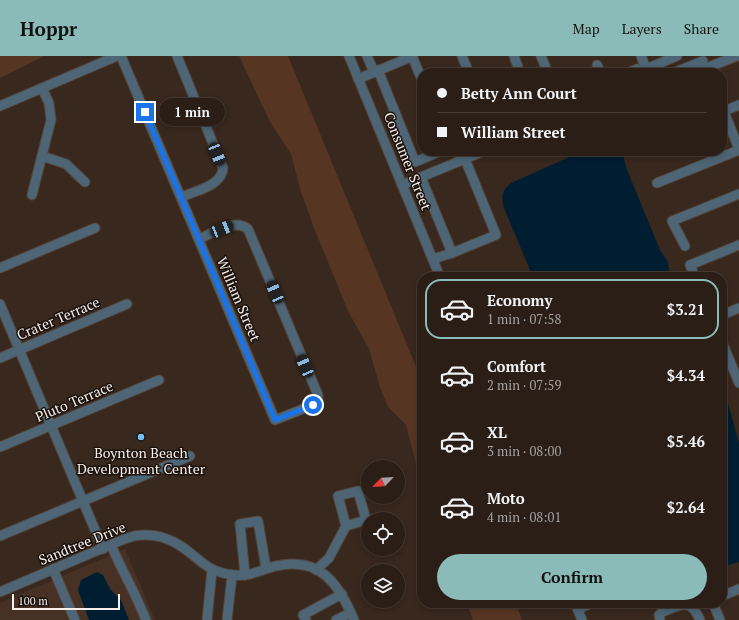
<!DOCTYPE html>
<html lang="en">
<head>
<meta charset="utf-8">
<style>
	:root { --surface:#2a1e16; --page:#362b23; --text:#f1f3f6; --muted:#a5a2a1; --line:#463c35; --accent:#8bbbb9 }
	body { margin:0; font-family:"PT Serif",serif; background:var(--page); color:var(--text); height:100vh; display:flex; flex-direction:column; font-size:15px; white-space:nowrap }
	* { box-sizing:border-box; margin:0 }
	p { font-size:13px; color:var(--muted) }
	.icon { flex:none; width:22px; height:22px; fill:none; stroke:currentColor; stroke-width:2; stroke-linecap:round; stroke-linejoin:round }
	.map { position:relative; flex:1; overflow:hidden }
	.panel { position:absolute; left:417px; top:216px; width:310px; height:336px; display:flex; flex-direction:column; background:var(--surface); border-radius:16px; box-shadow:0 2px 6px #0003,0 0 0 1px var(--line) }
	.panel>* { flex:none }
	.hud { position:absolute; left:417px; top:12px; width:310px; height:88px; border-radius:16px; box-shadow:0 2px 6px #0003,0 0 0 1px var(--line); display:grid; align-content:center; height:88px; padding:0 20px; background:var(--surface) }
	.needle { width:26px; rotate:245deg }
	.buttons { position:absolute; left:361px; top:404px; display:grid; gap:8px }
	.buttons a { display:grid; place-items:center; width:44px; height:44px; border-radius:50%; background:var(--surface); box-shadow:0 2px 6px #0003,0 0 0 1px var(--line); font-size:20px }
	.scale { position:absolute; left:12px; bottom:10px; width:108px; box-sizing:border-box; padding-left:4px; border:2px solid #faeee8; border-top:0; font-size:11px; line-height:14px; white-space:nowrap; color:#faeee8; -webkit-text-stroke:3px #1a120e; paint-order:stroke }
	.end { position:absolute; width:18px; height:18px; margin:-9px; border:5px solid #1a73e8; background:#fff; box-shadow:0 0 0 2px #fff }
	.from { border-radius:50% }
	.bubble { position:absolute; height:28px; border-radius:14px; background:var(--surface); box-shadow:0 2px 6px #0003,0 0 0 1px var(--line); font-size:13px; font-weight:700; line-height:28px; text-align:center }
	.car { position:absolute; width:12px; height:24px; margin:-12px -6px; border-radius:5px; box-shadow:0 0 3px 1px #0007; background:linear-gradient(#222 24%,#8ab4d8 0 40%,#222 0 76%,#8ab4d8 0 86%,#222 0) }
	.hud b { display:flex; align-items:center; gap:14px; height:38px; font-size:15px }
	.hud b+b { border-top:1px solid var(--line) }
	.hud i { width:10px; height:10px; background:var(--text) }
	ul { padding:7px 0 0; list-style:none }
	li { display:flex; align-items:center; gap:12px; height:60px; margin:0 8px 6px; padding:0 12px; border:2px solid transparent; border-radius:16px }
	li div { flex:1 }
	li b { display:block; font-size:15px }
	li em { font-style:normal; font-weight:700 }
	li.active { border-color:var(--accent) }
	li>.icon { width:36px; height:36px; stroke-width:1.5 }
	.action { display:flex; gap:8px; margin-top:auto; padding:8px 20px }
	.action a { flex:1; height:46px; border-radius:24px; background:var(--accent); color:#111; font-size:16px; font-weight:700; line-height:46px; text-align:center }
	header { display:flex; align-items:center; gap:24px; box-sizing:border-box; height:56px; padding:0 20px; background:var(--accent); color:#111 }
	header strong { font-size:19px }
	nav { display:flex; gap:22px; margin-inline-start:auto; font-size:14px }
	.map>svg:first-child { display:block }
</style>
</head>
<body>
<header>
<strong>Hoppr</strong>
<nav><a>Map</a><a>Layers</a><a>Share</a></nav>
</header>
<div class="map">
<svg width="739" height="564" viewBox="0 0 739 564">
	<rect width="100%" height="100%" fill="#38281e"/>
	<!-- built -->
	<polygon fill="#473124" points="125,493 155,564 0,564 0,547"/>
	<!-- green -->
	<g fill="#563522">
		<polygon points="0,0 44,0 0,22"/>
		<polygon points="239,0 288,0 422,325 422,431 406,369 388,351 380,331 369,293 348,255 314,172 301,136 291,98 270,66"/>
		<polygon points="467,547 516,547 522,564 473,564"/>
	</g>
	<!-- water -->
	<g fill="#001e31">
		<path d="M583,95h39l5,19 33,80 8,12 1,10 2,5h-138l-29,-69c-3,-11 -2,-18 7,-25z"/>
		<polygon points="722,335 727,344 739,387 739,506 722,511"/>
		<polygon points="97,516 103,519 110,533 121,544 129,564 89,564 78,534 81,524"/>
	</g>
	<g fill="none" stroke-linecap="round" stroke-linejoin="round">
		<defs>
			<g id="minor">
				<path d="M121,0l154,364 38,-15 5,-5v-5l-70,-166c-14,-11 -35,4 -49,10"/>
				<path d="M177,0l46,112c-1,18 -28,23 -42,29"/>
				<polyline points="349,0 440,221"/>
				<polyline points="367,0 374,16"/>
				<polyline points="412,0 422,24"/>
				<polyline points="462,0 467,12 465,17"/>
				<polyline points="514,0 520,17"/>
				<polyline points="541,0 548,17"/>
				<polyline points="641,0 648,17"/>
				<polyline points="597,9 601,17"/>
				<polyline points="706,12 737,0"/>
				<polyline points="646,13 677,0"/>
				<polyline points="378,14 415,106 441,95"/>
				<polyline points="627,17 637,13 639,17"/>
				<polyline points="673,17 703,5"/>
				<polyline points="358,23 413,0"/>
				<polyline points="0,50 117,0"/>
				<polyline points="722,51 739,93"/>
				<polyline points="724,55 739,49"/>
				<polyline points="42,100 66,108 85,126"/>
				<polyline points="421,121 452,197 433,203"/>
				<polyline points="657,127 739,94"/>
				<polyline points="402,129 484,95"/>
				<polyline points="32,139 51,64 49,47 42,32"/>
				<polyline points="685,190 672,165 739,138"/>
				<polyline points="452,197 496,179 465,103"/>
				<polyline points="0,212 95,172"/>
				<polyline points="695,221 690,209 739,189"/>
				<polyline points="0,248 103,493"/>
				<polyline points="722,259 739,252"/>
				<polyline points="722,286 739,327"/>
				<polyline points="0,302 127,248"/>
				<polyline points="0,391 159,324"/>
				<polyline points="0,480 190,400"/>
				<path d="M111,489c11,26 25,49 35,75"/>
				<polyline points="53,513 75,564"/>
				<polyline points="316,514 329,502 346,470 366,464 358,435 338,440 346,470"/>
				<polyline points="245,519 240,468 258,465 266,512"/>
				<path d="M0,536c30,-13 59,-25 89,-38 15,-6 30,-14 45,-18 11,-2 23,-1 33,3 28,10 34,34 68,36 15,2 27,-6 41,-9 44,-10 63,18 78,54"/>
				<polyline points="722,540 739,533"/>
				<polyline points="575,547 582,564"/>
				<polyline points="713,547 720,564"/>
				<polyline points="578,553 592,547"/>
				<polyline points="207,564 212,514"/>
				<polyline points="227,564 232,519"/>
				<polyline points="306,564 303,559 342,538"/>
				<polyline points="336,564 350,557"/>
				<path d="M660,564l-1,-5 3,-3c19,-7 28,-15 38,8"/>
			</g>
		</defs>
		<!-- minor casing -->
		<use href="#minor" stroke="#53443a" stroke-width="11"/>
		<!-- minor -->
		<use href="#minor" stroke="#4d6575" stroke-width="9"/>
	</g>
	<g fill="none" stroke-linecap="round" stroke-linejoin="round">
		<!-- route -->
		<polyline stroke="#1a73e8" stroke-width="5" points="145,56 275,364 313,349"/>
	</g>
	<!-- markers -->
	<circle fill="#72c1f5" stroke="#1a120e" stroke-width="1.5" cx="141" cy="381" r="4"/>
	<g text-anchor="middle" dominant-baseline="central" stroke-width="3" stroke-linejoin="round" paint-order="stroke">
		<!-- street labels -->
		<g font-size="14" fill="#faeee8" stroke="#1a120e">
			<text transform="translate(408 105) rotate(68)">Consumer Street</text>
			<text transform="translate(239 243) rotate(67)">William Street</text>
			<text transform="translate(58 262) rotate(-23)">Crater Terrace</text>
			<text transform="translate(74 345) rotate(-23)">Pluto Terrace</text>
			<text transform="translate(82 487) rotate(-22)">Sandtree Drive</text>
		</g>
		<!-- poi labels -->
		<g font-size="14" fill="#faeee8" stroke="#1a120e">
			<text x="141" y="396">Boynton Beach<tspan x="141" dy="16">Development Center</tspan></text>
		</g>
	</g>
</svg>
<div class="buttons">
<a><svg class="needle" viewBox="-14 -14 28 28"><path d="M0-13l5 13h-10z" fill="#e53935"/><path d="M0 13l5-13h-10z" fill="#a5a2a1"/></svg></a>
<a><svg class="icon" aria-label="locate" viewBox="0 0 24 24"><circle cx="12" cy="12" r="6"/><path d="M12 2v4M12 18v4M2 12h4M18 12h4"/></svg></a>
<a><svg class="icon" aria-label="layers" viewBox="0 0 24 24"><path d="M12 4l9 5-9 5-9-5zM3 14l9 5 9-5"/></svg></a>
</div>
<div class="scale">100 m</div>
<i class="end from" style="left:313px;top:349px"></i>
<i class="end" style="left:145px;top:56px"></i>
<div class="bubble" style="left:159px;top:42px;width:66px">1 min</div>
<i class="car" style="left:217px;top:98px;rotate:158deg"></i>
<i class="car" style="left:222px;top:173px;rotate:68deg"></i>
<i class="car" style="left:275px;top:236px;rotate:337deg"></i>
<i class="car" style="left:305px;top:310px;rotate:337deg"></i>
<div class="hud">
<b><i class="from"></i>Betty Ann Court</b>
<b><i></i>William Street</b>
</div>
<section class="panel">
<ul>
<li class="active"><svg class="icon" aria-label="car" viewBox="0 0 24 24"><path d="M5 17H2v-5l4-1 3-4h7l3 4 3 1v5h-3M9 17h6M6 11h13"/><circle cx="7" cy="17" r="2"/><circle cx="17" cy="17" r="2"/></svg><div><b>Economy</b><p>1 min · 07:58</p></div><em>$3.21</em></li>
<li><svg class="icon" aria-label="car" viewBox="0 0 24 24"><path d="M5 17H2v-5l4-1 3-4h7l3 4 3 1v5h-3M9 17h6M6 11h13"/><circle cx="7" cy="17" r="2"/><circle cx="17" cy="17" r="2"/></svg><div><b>Comfort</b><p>2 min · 07:59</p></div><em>$4.34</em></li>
<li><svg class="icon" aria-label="car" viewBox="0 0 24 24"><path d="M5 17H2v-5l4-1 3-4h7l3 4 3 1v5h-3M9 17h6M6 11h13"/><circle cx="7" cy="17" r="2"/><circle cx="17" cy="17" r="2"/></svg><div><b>XL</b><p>3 min · 08:00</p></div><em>$5.46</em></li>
<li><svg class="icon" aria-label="car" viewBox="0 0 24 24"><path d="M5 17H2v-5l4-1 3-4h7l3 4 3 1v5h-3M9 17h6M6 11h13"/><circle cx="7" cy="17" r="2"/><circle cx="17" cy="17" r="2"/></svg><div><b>Moto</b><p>4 min · 08:01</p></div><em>$2.64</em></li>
</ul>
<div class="action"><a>Confirm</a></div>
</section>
</div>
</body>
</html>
